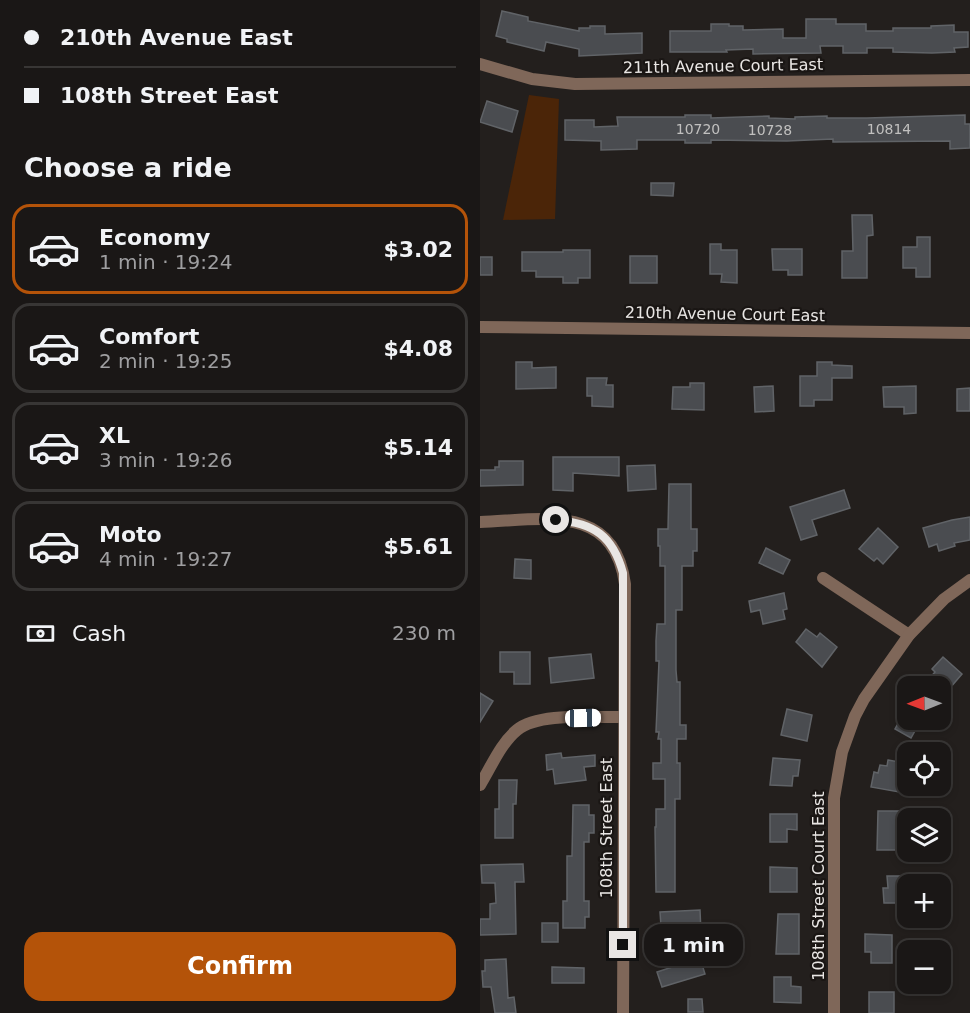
<!DOCTYPE html>
<html lang="en">
<head>
<meta charset="utf-8">
<style>
	:root { --surface:#1a1716; --page:#272423; --text:#f1f3f6; --muted:#9f9fa1; --line:#383635; --accent:#b45309 }
	body { margin:0; font-family:"DejaVu Sans",sans-serif; background:var(--page); color:var(--text); height:100vh; display:flex; flex-direction:column; font-size:22px; white-space:nowrap }
	* { box-sizing:border-box; margin:0 }
	p { font-size:20px; color:var(--muted) }
	.icon { flex:none; width:33px; height:33px; fill:none; stroke:currentColor; stroke-width:2; stroke-linecap:round; stroke-linejoin:round }
	.map { position:relative; flex:1; overflow:hidden }
	.details { display:flex; flex-direction:column; background:var(--surface); width:480px }
	.details>* { flex:none }
	.top-card { display:grid; align-content:center; height:132px; padding:0 24px; background:var(--surface) }
	.needle { width:39px; rotate:269deg }
	.fabs { position:absolute; left:417px; top:676px; display:grid; gap:12px }
	.fabs a { display:grid; place-items:center; width:54px; height:54px; border-radius:12px; background:var(--surface); box-shadow:0 3px 9px #0003,0 0 0 2px var(--line); font-size:30px }
	.end { position:absolute; width:27px; height:27px; margin:-14px; border:8px solid #e9e6e4; background:#111; box-shadow:0 0 0 3px #111 }
	.from { border-radius:50% }
	.bubble { position:absolute; height:42px; border-radius:18px; background:var(--surface); box-shadow:0 3px 9px #0003,0 0 0 2px var(--line); font-size:20px; font-weight:800; line-height:42px; text-align:center }
	.car { position:absolute; width:18px; height:36px; margin:-18px -9px; border-radius:8px; box-shadow:0 0 4px 2px #0007; background:linear-gradient(#fff 24%,#345 0 40%,#fff 0 76%,#345 0 86%,#fff 0) }
	.top-card b { display:flex; align-items:center; gap:21px; height:57px; font-size:22px }
	.top-card b+b { border-top:2px solid var(--line) }
	.top-card i { width:15px; height:15px; background:var(--text) }
	ul { padding:0; list-style:none }
	li { display:flex; align-items:center; gap:18px; height:90px; margin:0 12px 9px; padding:0 12px; border:3px solid var(--line); border-radius:18px }
	li div { flex:1 }
	li b { display:block; font-size:22px }
	li em { font-style:normal; font-weight:800 }
	li.selected { border-color:var(--accent) }
	li>.icon { width:54px; height:54px; stroke-width:1.5 }
	h2 { padding:0 24px; font-size:27px; line-height:72px }
	.pay { display:flex; align-items:center; gap:15px; height:66px; padding:0 24px; font-size:22px }
	.pay p { margin-inline-start:auto }
	.primary-button { display:flex; gap:12px; margin-top:auto; padding:12px 24px }
	.primary-button a { flex:1; height:69px; border-radius:18px; background:var(--accent); color:#fff; font-size:24px; font-weight:800; line-height:69px; text-align:center }
	main { display:flex; flex:1; min-height:0 }
	.map>svg:first-child { display:block }
</style>
</head>
<body>
<main>
<section class="details">
<div class="top-card">
<b><i class="from"></i>210th Avenue East</b>
<b><i></i>108th Street East</b>
</div>
<h2>Choose a ride</h2>
<ul>
<li class="selected"><svg class="icon" aria-label="car" viewBox="0 0 24 24"><path d="M5 17H2v-5l4-1 3-4h7l3 4 3 1v5h-3M9 17h6M6 11h13"/><circle cx="7" cy="17" r="2"/><circle cx="17" cy="17" r="2"/></svg><div><b>Economy</b><p>1 min · 19:24</p></div><em>$3.02</em></li>
<li><svg class="icon" aria-label="car" viewBox="0 0 24 24"><path d="M5 17H2v-5l4-1 3-4h7l3 4 3 1v5h-3M9 17h6M6 11h13"/><circle cx="7" cy="17" r="2"/><circle cx="17" cy="17" r="2"/></svg><div><b>Comfort</b><p>2 min · 19:25</p></div><em>$4.08</em></li>
<li><svg class="icon" aria-label="car" viewBox="0 0 24 24"><path d="M5 17H2v-5l4-1 3-4h7l3 4 3 1v5h-3M9 17h6M6 11h13"/><circle cx="7" cy="17" r="2"/><circle cx="17" cy="17" r="2"/></svg><div><b>XL</b><p>3 min · 19:26</p></div><em>$5.14</em></li>
<li><svg class="icon" aria-label="car" viewBox="0 0 24 24"><path d="M5 17H2v-5l4-1 3-4h7l3 4 3 1v5h-3M9 17h6M6 11h13"/><circle cx="7" cy="17" r="2"/><circle cx="17" cy="17" r="2"/></svg><div><b>Moto</b><p>4 min · 19:27</p></div><em>$5.61</em></li>
</ul>
<div class="pay"><svg class="icon" aria-label="cash" viewBox="0 0 24 24"><path d="M3 7h18v10H3z"/><circle cx="12" cy="12" r="2"/></svg>Cash<p>230 m</p></div>
<div class="primary-button"><a>Confirm</a></div>
</section>
<div class="map">
<svg width="490" height="1013" viewBox="0 0 490 1013">
	<rect width="100%" height="100%" fill="#231f1d"/>
	<!-- green -->
	<polygon fill="#4b2508" points="49,95 79,99 75,219 23,220"/>
	<!-- building -->
	<g fill="#4a4c50" stroke="#606367" stroke-width="1.5">
		<polygon points="22,11 48,17 48,21 99,31 99,28 110,28 110,26 125,26 125,34 162,33 162,53 99,56 99,49 66,42 64,51 27,42 27,39 16,36"/>
		<polygon points="326,19 356,19 356,24 386,24 386,31 413,31 413,28 451,28 451,26 474,25 474,32 488,32 488,47 474,48 475,52 452,53 413,52 413,48 387,48 387,53 363,53 363,46 340,46 341,53 273,54 273,49 246,50 247,52 190,52 190,31 231,31 231,24 249,24 249,26 263,26 263,30 303,29 303,38 326,38"/>
		<polygon points="7,101 38,111 32,132 0,122"/>
		<polygon points="205,115 231,115 231,118 289,116 289,118 315,119 315,117 347,116 347,118 387,118 485,115 485,124 490,124 490,148 470,149 470,141 353,142 353,139 307,141 231,140 231,143 205,143 205,140 157,140 157,149 121,150 121,141 85,140 85,120 114,120 114,127 138,126 137,117 205,117"/>
		<polygon points="171,183 194,183 193,196 171,195"/>
		<polygon points="372,215 392,215 393,235 387,236 387,278 362,278 362,251 373,251"/>
		<polygon points="437,237 450,237 450,277 436,277 436,268 423,268 423,247 437,247"/>
		<polygon points="230,244 241,244 241,250 257,250 257,283 241,282 242,274 230,274"/>
		<polygon points="292,249 322,249 322,275 308,275 308,270 293,270"/>
		<polygon points="83,250 110,250 110,278 98,278 98,283 83,283 83,277 56,277 56,271 42,271 42,252 83,252"/>
		<rect x="150" y="256" width="27" height="27"/>
		<rect x="0" y="257" width="12" height="18"/>
		<polygon points="36,362 52,362 52,368 76,367 76,388 36,389"/>
		<polygon points="337,362 352,362 352,365 372,366 372,378 352,378 352,400 334,400 334,406 320,406 320,376 337,376"/>
		<polygon points="107,378 127,378 126,385 133,385 133,407 112,406 112,396 107,396"/>
		<polygon points="210,383 224,383 224,410 192,409 193,387 210,387"/>
		<polygon points="293,386 294,411 275,412 274,387"/>
		<polygon points="436,386 436,413 424,414 424,407 404,407 403,387"/>
		<polygon points="490,388 490,411 477,411 477,389"/>
		<polygon points="73,457 139,457 139,476 93,473 93,491 73,490"/>
		<polygon points="19,461 43,461 43,485 0,486 0,470 15,470 15,467 19,467"/>
		<polygon points="175,465 176,489 148,491 147,466"/>
		<polygon points="189,484 211,484 211,529 217,529 217,551 213,551 213,566 202,566 202,610 196,610 196,670 197,682 200,682 200,725 206,725 206,739 197,739 197,763 200,763 200,799 195,799 195,892 176,892 175,827 176,827 176,809 185,809 185,779 173,779 173,763 181,763 181,739 178,739 179,732 176,732 179,661 176,661 176,641 177,624 185,624 185,566 180,566 180,546 178,546 178,529 188,529"/>
		<polygon points="364,490 370,508 332,520 337,535 321,540 310,507"/>
		<polygon points="490,517 490,540 474,543 475,546 459,551 457,544 449,547 443,528 472,520"/>
		<polygon points="398,528 418,547 403,564 397,558 394,561 379,549"/>
		<polygon points="286,548 310,560 303,574 279,563"/>
		<polygon points="35,559 51,560 51,579 34,578"/>
		<polygon points="304,593 307,609 303,610 305,619 283,624 280,610 271,612 269,601"/>
		<polygon points="326,629 337,637 340,633 357,647 342,667 316,642"/>
		<polygon points="20,652 50,652 50,684 34,684 34,672 20,672"/>
		<polygon points="111,654 114,678 71,683 69,658"/>
		<polygon points="463,657 482,674 464,695 460,691 460,687 456,687 448,680 455,672 452,669"/>
		<polygon points="0,693 13,701 0,722"/>
		<polygon points="307,709 332,715 327,741 301,735"/>
		<polygon points="420,720 441,720 431,738 415,729"/>
		<polygon points="81,753 82,758 115,755 115,766 104,767 106,780 75,784 73,769 67,770 66,755"/>
		<polygon points="293,758 320,760 318,776 313,776 312,786 290,785"/>
		<polygon points="408,760 425,763 419,792 391,787 394,772 398,773 400,765 407,766"/>
		<polygon points="19,780 37,780 36,804 33,804 33,838 15,838 15,809 19,809"/>
		<polygon points="93,805 109,805 109,815 114,815 114,833 109,833 109,842 104,842 104,901 109,901 109,917 105,917 105,928 83,928 83,901 87,901 87,856 92,856"/>
		<polygon points="398,811 423,811 422,850 397,850"/>
		<polygon points="290,814 317,814 317,830 307,829 307,842 290,842"/>
		<polygon points="43,864 44,882 35,882 36,934 0,935 0,919 10,919 10,904 16,903 15,883 2,883 1,865"/>
		<polygon points="290,867 317,868 317,892 290,892"/>
		<polygon points="407,876 426,876 427,903 404,903 403,888 408,888"/>
		<polygon points="220,910 221,933 201,935 202,939 182,940 180,912"/>
		<polygon points="298,914 319,914 319,954 296,954"/>
		<rect x="62" y="923" width="16" height="19"/>
		<polygon points="385,934 412,935 412,963 391,963 391,952 385,952"/>
		<polygon points="220,958 225,974 182,987 177,972"/>
		<polygon points="26,959 28,998 34,997 36,1013 15,1013 11,987 3,987 2,971 5,971 5,960"/>
		<polygon points="72,967 104,968 104,983 72,983"/>
		<polygon points="294,977 311,977 311,986 321,987 321,1003 294,1002"/>
		<rect x="389" y="992" width="25" height="21"/>
		<polygon points="208,999 222,999 223,1012 208,1012"/>
	</g>
	<g fill="none" stroke-linecap="round" stroke-linejoin="round">
		<!-- street -->
		<g stroke="#7f6759" stroke-width="12">
			<polyline points="0,64 52,79 95,84 490,80"/>
			<polyline points="0,327 490,333"/>
			<path d="M0,522c61,-2 134,-20 145,62l-2,429"/>
			<polyline points="343,578 429,635"/>
			<path d="M0,785c11,-18 21,-42 37,-55 22,-18 77,-12 106,-13"/>
			<polyline points="354,1013 354,798 362,752 375,716 384,699 429,635 464,599 490,580"/>
		</g>
	</g>
	<g fill="none" stroke-linecap="round" stroke-linejoin="round">
		<!-- route -->
		<path stroke="#e9e6e4" stroke-width="8" d="M76,520c38,3 57,16 67,53v372"/>
	</g>
	<g text-anchor="middle" dominant-baseline="central" stroke-width="4.5" stroke-linejoin="round" paint-order="stroke">
		<!-- number labels -->
		<g font-size="14" fill="#c1c0bf">
			<text x="218" y="129">10720</text>
			<text x="409" y="129">10814</text>
			<text x="290" y="130">10728</text>
		</g>
		<!-- street labels -->
		<g font-size="16" fill="#e9e6e4" stroke="#1a1614">
			<text transform="translate(243 66) rotate(-1)">211th Avenue Court East</text>
			<text transform="translate(245 314) rotate(1)">210th Avenue Court East</text>
			<text transform="translate(126 828) rotate(-90)">108th Street East</text>
			<text transform="translate(338 886) rotate(-90)">108th Street Court East</text>
		</g>
	</g>
</svg>
<div class="fabs">
<a><svg class="needle" viewBox="-14 -14 28 28"><path d="M0-13l5 13h-10z" fill="#e53935"/><path d="M0 13l5-13h-10z" fill="#9f9fa1"/></svg></a>
<a><svg class="icon" aria-label="locate" viewBox="0 0 24 24"><circle cx="12" cy="12" r="6"/><path d="M12 2v4M12 18v4M2 12h4M18 12h4"/></svg></a>
<a><svg class="icon" aria-label="layers" viewBox="0 0 24 24"><path d="M12 4l9 5-9 5-9-5zM3 14l9 5 9-5"/></svg></a>
<a>+</a>
<a>−</a>
</div>
<i class="end from" style="left:76px;top:520px"></i>
<i class="end" style="left:143px;top:945px"></i>
<div class="bubble" style="left:164px;top:924px;width:99px">1 min</div>
<i class="car" style="left:103px;top:718px;rotate:89deg"></i>
</div>
</main>
</body>
</html>
